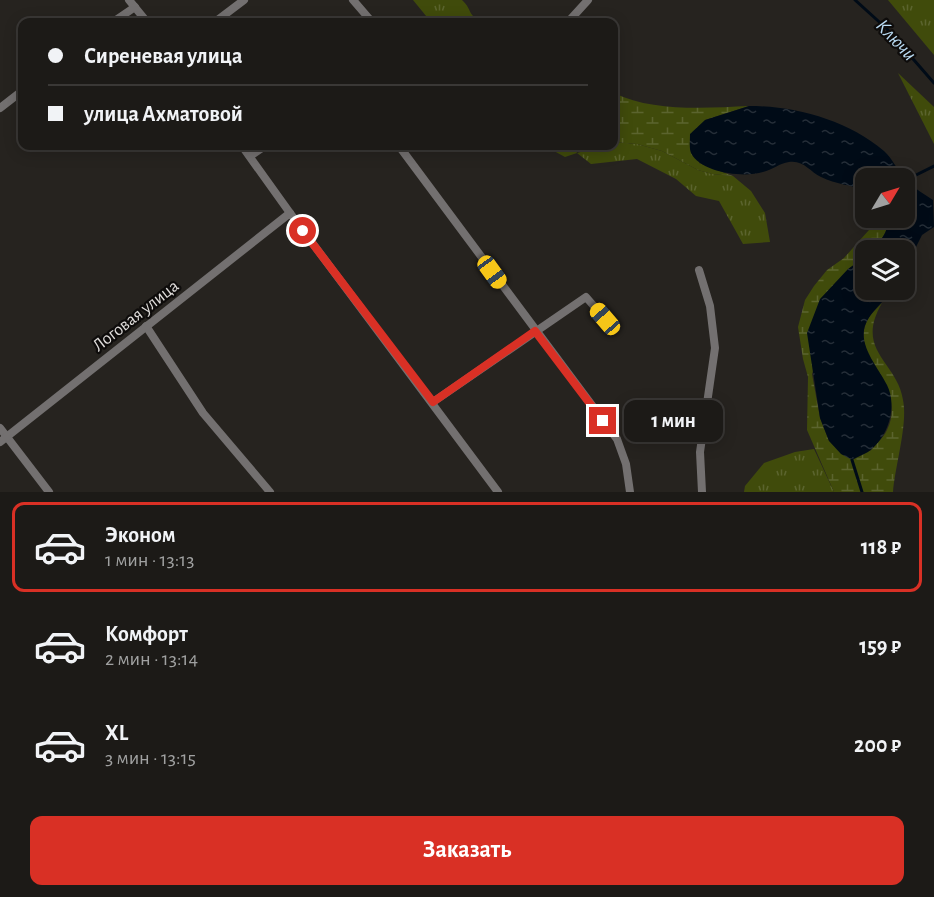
<!DOCTYPE html>
<html lang="ru">
<head>
<meta charset="utf-8">
<style>
	:root { --surface:#1c1a17; --page:#252320; --text:#f1f3f6; --muted:#a0a1a1; --line:#3a3836; --accent:#d93025 }
	body { margin:0; font-family:"Alegreya Sans",sans-serif; background:var(--page); color:var(--text); height:100vh; display:flex; flex-direction:column; font-size:22px; white-space:nowrap }
	* { box-sizing:border-box; margin:0 }
	p { font-size:20px; color:var(--muted) }
	.icon { flex:none; width:33px; height:33px; fill:none; stroke:currentColor; stroke-width:2; stroke-linecap:round; stroke-linejoin:round }
	.map { position:relative; height:492px; overflow:hidden }
	.sheet { display:flex; flex-direction:column; background:var(--surface); flex:1 }
	.sheet>* { flex:none }
	.hud { position:absolute; left:18px; top:18px; width:600px; height:132px; border-radius:12px; box-shadow:0 3px 15px #0003,0 0 0 2px var(--line); display:grid; align-content:center; height:132px; padding:0 30px; background:var(--surface) }
	.needle { width:39px; rotate:52deg }
	.fabs { position:absolute; left:855px; top:168px; display:grid; gap:12px }
	.fabs a { display:grid; place-items:center; width:60px; height:60px; border-radius:12px; background:var(--surface); box-shadow:0 3px 15px #0003,0 0 0 2px var(--line); font-size:30px }
	.end { position:absolute; width:27px; height:27px; margin:-14px; border:8px solid #d93025; background:#fff; box-shadow:0 0 0 3px #fff }
	.from { border-radius:50% }
	.bubble { position:absolute; height:42px; border-radius:12px; background:var(--surface); box-shadow:0 3px 15px #0003,0 0 0 2px var(--line); font-size:20px; font-weight:700; line-height:42px; text-align:center }
	.car { position:absolute; width:18px; height:36px; margin:-18px -9px; border-radius:8px; box-shadow:0 0 4px 2px #0007; background:linear-gradient(#f5c518 24%,#345 0 40%,#f5c518 0 76%,#345 0 86%,#f5c518 0) }
	.hud b { display:flex; align-items:center; gap:21px; height:57px; font-size:22px }
	.hud b+b { border-top:2px solid var(--line) }
	.hud i { width:15px; height:15px; background:var(--text) }
	ul { padding:10px 0 0; list-style:none }
	li { display:flex; align-items:center; gap:18px; height:90px; margin:0 12px 9px; padding:0 18px; border:3px solid transparent; border-radius:12px }
	li div { flex:1 }
	li b { display:block; font-size:22px }
	li em { font-style:normal; font-weight:700 }
	li.active { border-color:var(--accent) }
	li>.icon { width:54px; height:54px; stroke-width:1.5 }
	.action { display:flex; gap:12px; margin-top:auto; padding:12px 30px }
	.action a { flex:1; height:69px; border-radius:12px; background:var(--accent); color:#fff; font-size:24px; font-weight:700; line-height:69px; text-align:center }
	.map>svg:first-child { display:block }
</style>
</head>
<body>
<div class="map">
<svg width="934" height="492" viewBox="0 0 934 492">
	<defs>
		<pattern id="grass-tufts" width="24" height="20" patternUnits="userSpaceOnUse" patternTransform="scale(1.5)"><rect width="24" height="20" fill="#404b0b"/><path d="M3 7l-1-3M5 7V3M7 7l1-3M15 17l-1-3M17 17v-4M19 17l1-3" fill="none" stroke="#5b642e"/></pattern>
		<pattern id="wetland-marsh" width="20" height="14" patternUnits="userSpaceOnUse" patternTransform="scale(1.5)"><rect width="20" height="14" fill="#404b0b"/><path d="M1 5h8M5 5V1M11 12h8M15 12V8" fill="none" stroke="#5b642e"/></pattern>
		<pattern id="water-ripples" width="26" height="14" patternUnits="userSpaceOnUse" patternTransform="scale(1.5)"><rect width="26" height="14" fill="#000b17"/><path d="M2 4q2-2 4 0t4 0M15 11q2-2 4 0t4 0" fill="none" stroke="#252e38"/></pattern>
	</defs>
	<rect width="100%" height="100%" fill="#26231f"/>
	<!-- grass -->
	<g fill="url(#grass-tufts)">
		<path d="M413,0h49c10,9 5,14 19,22h-50z"/>
		<polygon points="888,0 934,0 934,55"/>
		<polygon points="898,73 934,107 934,144"/>
		<polygon points="614,142 637,144 662,151 698,170 712,174 733,176 751,191 765,213 770,242 743,244 719,201 696,196 676,179 637,159 591,164 577,153 565,157 554,151 549,146 574,146 577,153 601,146 614,146"/>
		<polygon points="814,449 834,492 744,492 745,486 764,463 795,452"/>
	</g>
	<!-- wetland -->
	<g fill="url(#wetland-marsh)">
		<path d="M614,93c38,19 93,15 135,13l-44,14 -6,43 34,13 -21,-2 -14,-4 -36,-19 -25,-7 -23,-2z"/>
		<path d="M877,218h11c1,13 -7,22 -15,32h-7l-1,7 -17,12 -36,105 8,44 9,23 41,10c5,-6 14,-14 17,-21 20,-41 -29,-69 -23,-100 2,-12 10,-19 18,-27 -28,48 15,58 21,97 5,24 -8,66 -10,92h-59l-27,-62 1,-53 -5,-18 -5,-32 7,-27 9,-14 13,-16 17,-12 33,-37z"/>
	</g>
	<!-- water -->
	<g fill="url(#water-ripples)">
		<path d="M749,106c47,0 98,14 135,45 9,8 14,21 23,30 7,7 17,13 26,19l1,27 -12,8 -17,34 -1,-19h-31c8,-10 16,-19 15,-32h16v-40h-38l-1,13c-14,-7 -29,-6 -44,-14 -11,-5 -17,-17 -32,-15 -9,1 -17,8 -26,10 -19,6 -62,1 -72,-19 -2,-5 -1,-13 -1,-19l15,-14z"/>
		<path d="M865,257l1,33h28c-10,11 -27,24 -30,40 -3,19 15,39 23,55 11,22 1,53 -19,67 -5,3 -11,5 -16,8l-11,-6 -12,-13 -9,-23 -13,-85 13,-34 28,-30z"/>
	</g>
	<g fill="none" stroke-linecap="round" stroke-linejoin="round">
		<!-- stream -->
		<g stroke="#000b17" stroke-width="3">
			<polyline points="855,0 887,29 934,83"/>
			<polyline points="906,180 934,166"/>
			<polyline points="852,460 862,492"/>
		</g>
		<!-- minor -->
		<g stroke="#737070" stroke-width="8">
			<polyline points="129,0 147,22"/>
			<polyline points="353,0 372,22"/>
			<polyline points="113,22 135,7"/>
			<polyline points="215,22 244,0"/>
			<polyline points="568,22 588,0"/>
			<polyline points="0,108 22,91"/>
			<polyline points="242,146 290,213 498,492"/>
			<polyline points="399,146 617,439 626,464 630,492"/>
			<polyline points="250,156 265,146"/>
			<polyline points="699,270 710,306 715,348 700,452 702,492"/>
			<polyline points="146,326 203,413 270,492"/>
			<polyline points="433,402 586,297 605,319"/>
			<polyline points="0,428 49,492"/>
			<polyline points="0,442 290,213"/>
		</g>
	</g>
	<g fill="none" stroke-linecap="round" stroke-linejoin="round">
		<!-- route -->
		<polyline stroke="#d93025" stroke-width="8" points="303,231 433,402 535,331 603,421"/>
	</g>
	<g text-anchor="middle" dominant-baseline="central" stroke-width="4.5" stroke-linejoin="round" paint-order="stroke">
		<!-- street labels -->
		<g font-size="18" fill="#e1dedc" stroke="#0e0c0b">
			<text transform="translate(136 316) rotate(-38)">Логовая улица</text>
		</g>
		<!-- water labels -->
		<g font-size="20" font-style="italic" fill="#b9dbf3" stroke="#0e0c0b">
			<text transform="translate(896 40) rotate(47)">Ключи</text>
		</g>
	</g>
</svg>
<div class="fabs">
<a><svg class="needle" viewBox="-14 -14 28 28"><path d="M0-13l5 13h-10z" fill="#e53935"/><path d="M0 13l5-13h-10z" fill="#a0a1a1"/></svg></a>
<a><svg class="icon" aria-label="layers" viewBox="0 0 24 24"><path d="M12 4l9 5-9 5-9-5zM3 14l9 5 9-5"/></svg></a>
</div>
<i class="end from" style="left:303px;top:231px"></i>
<i class="end" style="left:603px;top:421px"></i>
<div class="bubble" style="left:624px;top:400px;width:99px">1 мин</div>
<i class="car" style="left:492px;top:272px;rotate:144deg"></i>
<i class="car" style="left:605px;top:319px;rotate:319deg"></i>
<div class="hud">
<b><i class="from"></i>Сиреневая улица</b>
<b><i></i>улица Ахматовой</b>
</div>
</div>
<section class="sheet">
<ul>
<li class="active"><svg class="icon" aria-label="car" viewBox="0 0 24 24"><path d="M5 17H2v-5l4-1 3-4h7l3 4 3 1v5h-3M9 17h6M6 11h13"/><circle cx="7" cy="17" r="2"/><circle cx="17" cy="17" r="2"/></svg><div><b>Эконом</b><p>1 мин · 13:13</p></div><em>118 ₽</em></li>
<li><svg class="icon" aria-label="car" viewBox="0 0 24 24"><path d="M5 17H2v-5l4-1 3-4h7l3 4 3 1v5h-3M9 17h6M6 11h13"/><circle cx="7" cy="17" r="2"/><circle cx="17" cy="17" r="2"/></svg><div><b>Комфорт</b><p>2 мин · 13:14</p></div><em>159 ₽</em></li>
<li><svg class="icon" aria-label="car" viewBox="0 0 24 24"><path d="M5 17H2v-5l4-1 3-4h7l3 4 3 1v5h-3M9 17h6M6 11h13"/><circle cx="7" cy="17" r="2"/><circle cx="17" cy="17" r="2"/></svg><div><b>XL</b><p>3 мин · 13:15</p></div><em>200 ₽</em></li>
</ul>
<div class="action"><a>Заказать</a></div>
</section>
</body>
</html>
